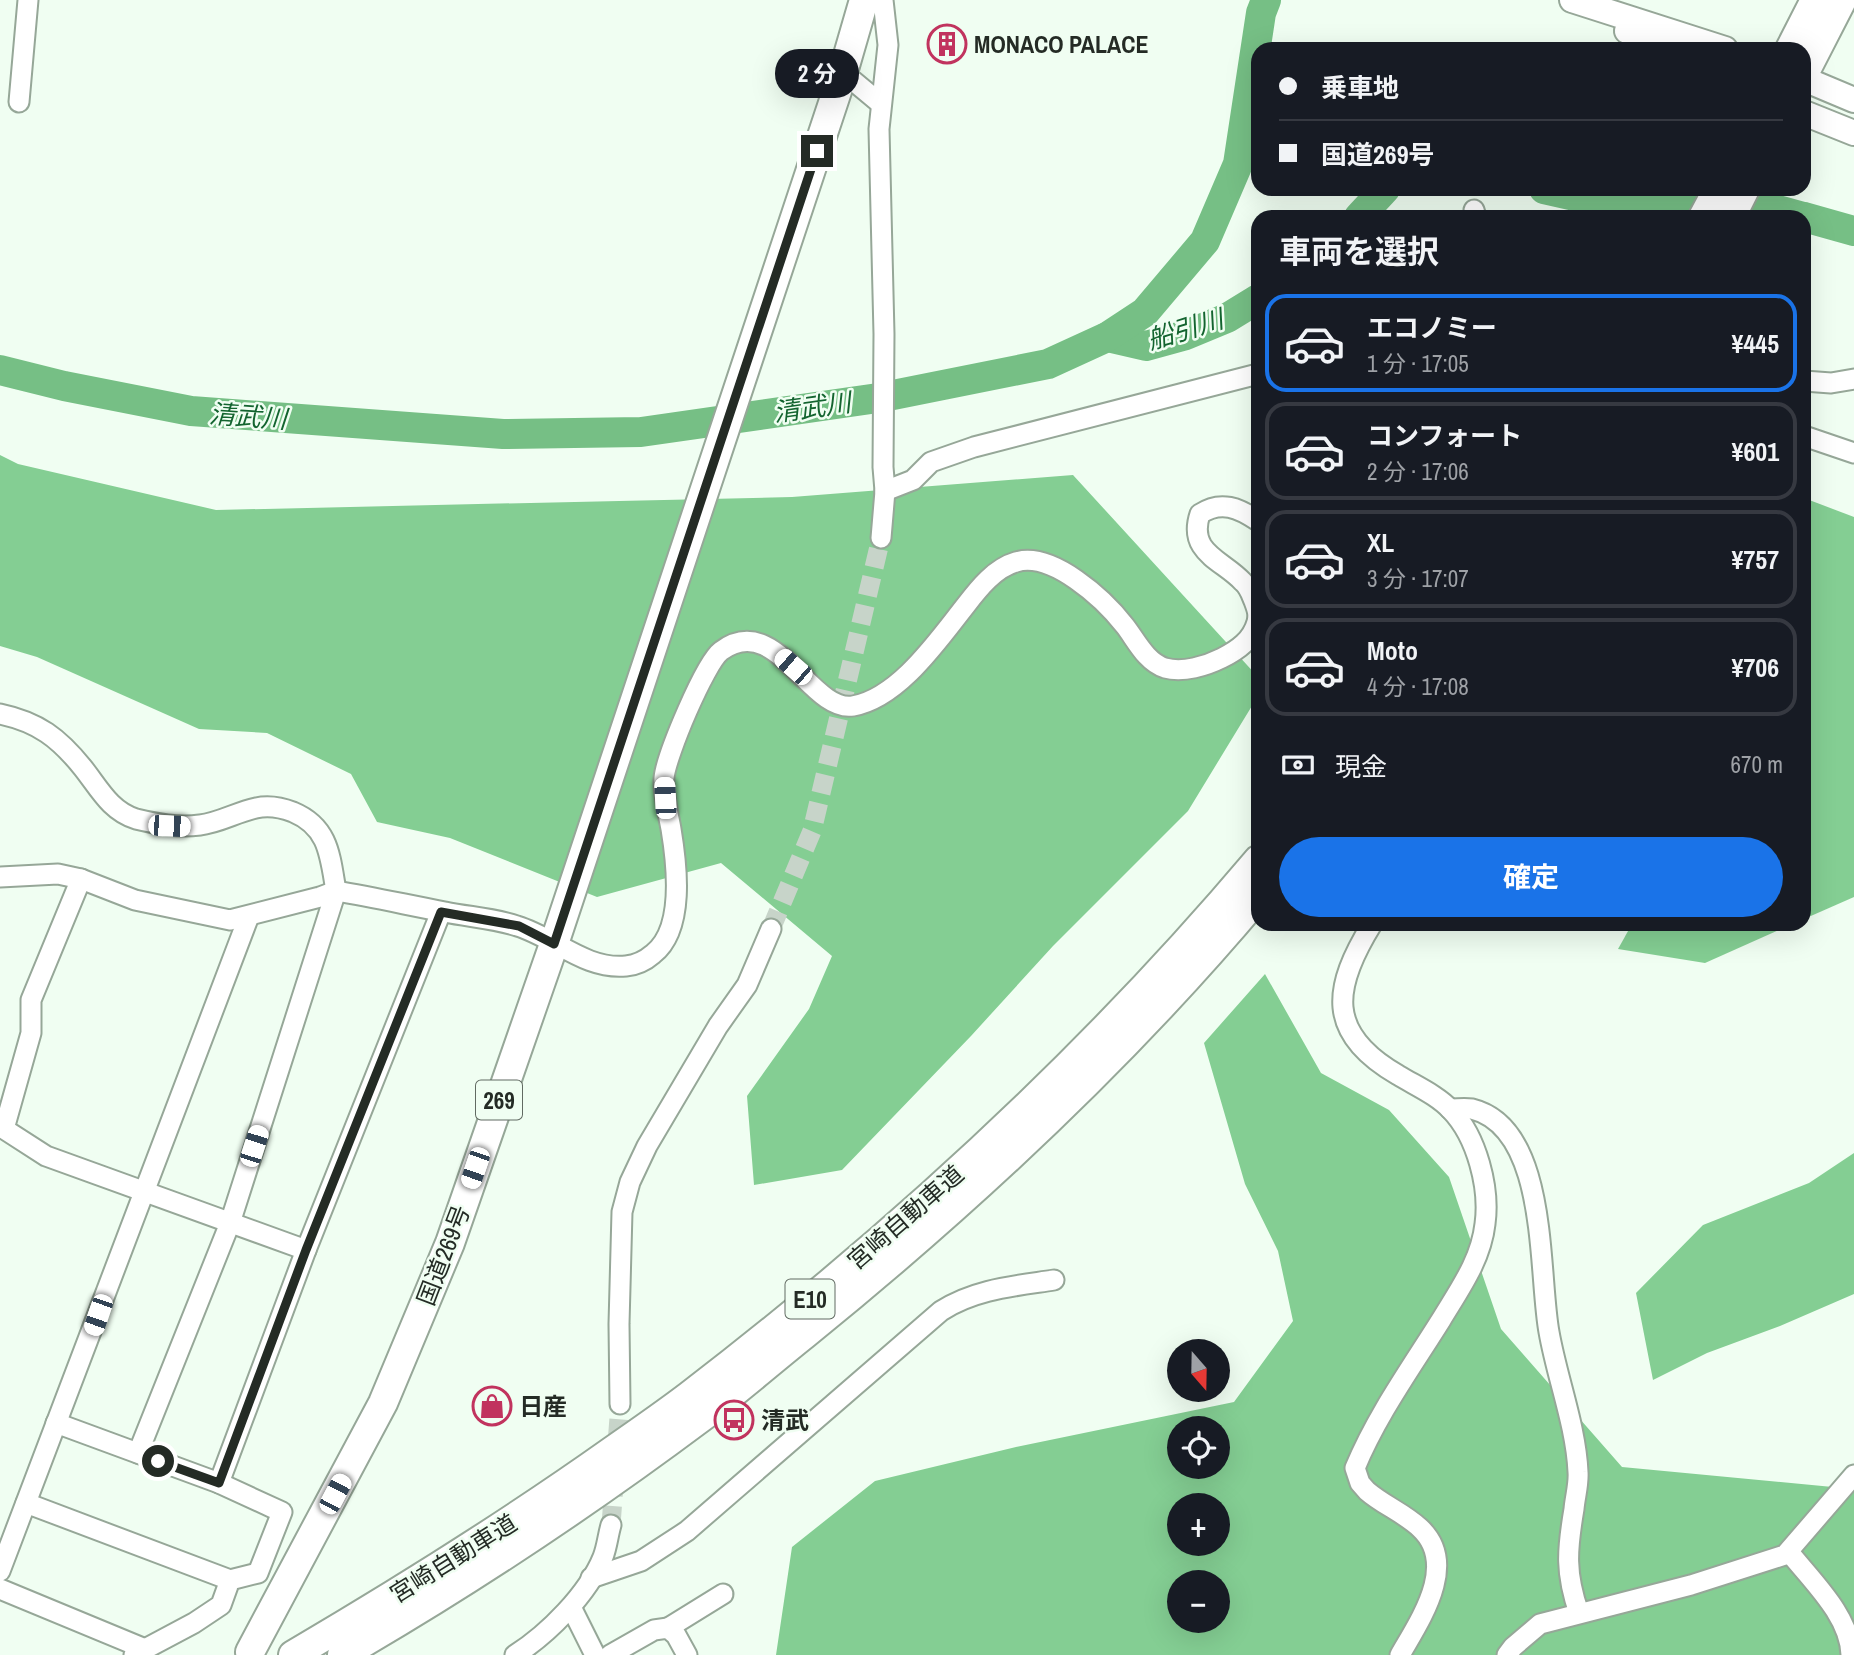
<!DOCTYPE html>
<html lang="ja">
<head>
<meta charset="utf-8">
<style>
	:root { --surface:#171b24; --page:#242831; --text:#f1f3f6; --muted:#9ea1a6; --line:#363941; --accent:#1a73e8 }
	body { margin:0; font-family:"Archivo Narrow","Noto Sans JP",sans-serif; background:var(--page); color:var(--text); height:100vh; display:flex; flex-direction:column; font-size:26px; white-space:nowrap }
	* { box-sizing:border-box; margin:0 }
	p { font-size:23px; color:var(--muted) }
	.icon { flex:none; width:38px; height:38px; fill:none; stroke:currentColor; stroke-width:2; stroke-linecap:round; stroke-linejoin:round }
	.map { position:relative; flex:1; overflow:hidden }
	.panel { position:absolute; left:1251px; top:210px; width:560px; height:721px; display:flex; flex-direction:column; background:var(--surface); border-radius:21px; box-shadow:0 7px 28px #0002 }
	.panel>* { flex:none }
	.guide { position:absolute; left:1251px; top:42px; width:560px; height:154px; border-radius:21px; box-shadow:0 7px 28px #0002; display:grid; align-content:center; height:154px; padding:0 28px; background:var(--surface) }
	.needle { width:46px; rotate:160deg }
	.controls { position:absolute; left:1167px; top:1339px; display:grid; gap:14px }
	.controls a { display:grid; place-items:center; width:63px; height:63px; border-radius:50%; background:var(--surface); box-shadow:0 7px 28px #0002; font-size:35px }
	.end { position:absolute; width:32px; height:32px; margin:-16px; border:9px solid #242b25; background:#fff; box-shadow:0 0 0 4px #fff }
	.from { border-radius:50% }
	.bubble { position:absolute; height:49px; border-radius:24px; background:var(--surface); box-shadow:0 7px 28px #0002; font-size:23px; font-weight:700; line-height:49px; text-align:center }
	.car { position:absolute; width:21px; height:42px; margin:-21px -10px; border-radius:9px; box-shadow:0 0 5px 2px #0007; background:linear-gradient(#fff 24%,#345 0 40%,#fff 0 76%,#345 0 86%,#fff 0) }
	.guide b { display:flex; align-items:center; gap:24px; height:66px; font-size:26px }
	.guide b+b { border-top:2px solid var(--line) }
	.guide i { width:18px; height:18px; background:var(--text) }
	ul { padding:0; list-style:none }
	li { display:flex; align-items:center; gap:21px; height:98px; margin:0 14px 10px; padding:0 14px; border:4px solid var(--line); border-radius:21px }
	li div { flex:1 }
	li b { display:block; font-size:26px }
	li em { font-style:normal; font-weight:700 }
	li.selected { border-color:var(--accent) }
	li>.icon { width:63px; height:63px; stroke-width:1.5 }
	h2 { padding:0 28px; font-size:32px; line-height:84px }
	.pay { display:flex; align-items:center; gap:18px; height:77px; padding:0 28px; font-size:26px }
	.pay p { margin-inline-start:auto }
	.primary-button { display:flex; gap:14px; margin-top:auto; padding:14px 28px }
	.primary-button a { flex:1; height:80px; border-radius:42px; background:var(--accent); color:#fff; font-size:28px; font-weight:700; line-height:80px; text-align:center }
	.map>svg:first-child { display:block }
</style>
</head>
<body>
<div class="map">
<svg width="1854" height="1655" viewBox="0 0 1854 1655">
	<rect width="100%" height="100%" fill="#f0fef2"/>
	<!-- forest -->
	<g fill="#84ce93" fill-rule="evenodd">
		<polygon points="0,455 18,464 216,510 792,497 1073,475 1258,677 1258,696 1188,811 1053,946 971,1036 842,1170 754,1185 747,1096 809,1009 832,956 721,863 597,897 450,838 377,822 351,774 267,733 199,729 37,657 0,646"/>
		<polygon points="1804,498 1854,517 1854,897 1804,919"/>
		<polygon points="1632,924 1792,924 1705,963 1618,949"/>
		<path d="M1265,974l56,99 68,37 60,67 52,152 121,138 221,21 11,-9v176h-1078l16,-108 83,-66 141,-34 218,-45 59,-81 -15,-70 -33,-67 -41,-141zM1180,1428h38v38h-38zM1180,1505h38v39h-38zM1180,1582h38v38h-38z"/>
		<polygon points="1854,1153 1854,1294 1780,1326 1707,1353 1653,1380 1636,1293 1703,1225 1809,1183"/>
	</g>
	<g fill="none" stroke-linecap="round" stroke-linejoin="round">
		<!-- river -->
		<g stroke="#76bf85" stroke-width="30">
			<polyline points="1544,189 1584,198 1680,195 1774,209 1803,217"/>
			<polyline points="1359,217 1385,189"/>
			<polyline points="1804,217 1854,231"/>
			<polyline points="1107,337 1146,346 1186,335 1227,318 1258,299"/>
			<polyline points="0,370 64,386 191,411 503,434 641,432 878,398 1048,364 1107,337 1145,312 1205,241 1238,164 1261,13 1266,0"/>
		</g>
		<!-- minor-tunnel -->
		<g stroke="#c7d4c9" stroke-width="19" stroke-dasharray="19 10" stroke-linecap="butt">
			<polyline points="771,929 812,831 881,538"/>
			<polyline points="611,1525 620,1404"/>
		</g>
		<defs>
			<g id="minor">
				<polyline points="842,76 845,74 881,104"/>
				<polyline points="19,102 28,0"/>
				<polyline points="1474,210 1476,217"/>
				<polyline points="1804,381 1831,383 1854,379"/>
				<polyline points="1804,436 1854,453"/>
				<polyline points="885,491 913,480 931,462 974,447 1258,374"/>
				<polyline points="881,538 885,491 883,467 884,334 879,129 888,45 883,0"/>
				<path d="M0,714c38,8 59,24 83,54 16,20 27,43 53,51 21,5 42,9 64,6 19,-2 37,-13 56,-17 13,-3 24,-1 37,4 36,15 37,44 43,79l-106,332 -92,230"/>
				<path d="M0,877l58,-3 23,5 54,21 95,20 90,-23 16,-6c36,6 72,14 109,21 23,5 49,6 72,14 37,11 68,44 109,40 11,-1 19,-5 27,-12 32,-25 24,-89 18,-125 -3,-17 -8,-34 -7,-51 2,-22 41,-115 57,-127 55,-41 89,62 132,55 46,-8 86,-67 113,-101 13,-17 29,-37 50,-43 36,-11 88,37 109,64 11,14 21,36 40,42 18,5 41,-2 57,-10 16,-8 30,-18 35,-36 2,-8 0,-13 -3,-21 -3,-7 -5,-14 -11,-19 -20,-22 -56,-29 -43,-68 21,-14 39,-6 58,7"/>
				<polyline points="81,879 31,1000 31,1033 4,1129 46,1156 306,1250"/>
				<path d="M1372,924c-39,63 -47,109 26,151 18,11 39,20 53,35 26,27 39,78 34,114 -4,36 -26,66 -44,96 -30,48 -64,95 -86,148l5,15 7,8c16,14 37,22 53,37 39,36 0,92 -20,127"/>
				<path d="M1450,1109c7,0 15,-1 22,0 77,19 66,164 77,223 8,46 27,94 29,140 1,12 -3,25 -4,37 -7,41 -9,64 5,104"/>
				<polyline points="620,1404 619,1324 622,1212 630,1182 647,1146 718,1026 747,985 771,929"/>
				<polyline points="56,1423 219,1483 282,1512 258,1573 230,1580 221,1605 194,1623 134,1655"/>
				<polyline points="219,1483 306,1250 441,912"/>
				<polyline points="26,1503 230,1580"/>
				<path d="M1789,1552c23,29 61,64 62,103"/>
				<polyline points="0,1571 249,916"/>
				<path d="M591,1578l50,-17 46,-30 254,-220c34,-22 74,-25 113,-31"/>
				<polyline points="0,1589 145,1649"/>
				<polyline points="571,1607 595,1655"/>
				<polyline points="668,1628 723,1594"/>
				<path d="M515,1655c33,-21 73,-61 88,-98 4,-10 5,-22 8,-32"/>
				<polyline points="610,1655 654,1630 668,1628 676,1635 687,1655"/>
				<polyline points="1507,1655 1513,1647 1540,1624 1691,1585 1785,1555 1854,1475"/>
			</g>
			<g id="major">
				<polyline points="1572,0 1725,49"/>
				<polyline points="1627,31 1664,49"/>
				<polyline points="1804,79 1854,100"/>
				<polyline points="1804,113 1854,133"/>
			</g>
			<g id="highway">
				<polyline points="1790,49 1815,0"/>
				<polyline points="1804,74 1842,0"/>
				<polyline points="1703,217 1718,189"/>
				<polyline points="1731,217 1745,189"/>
				<polyline points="250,1652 383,1403 450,1243 554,944 842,76 864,0"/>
				<path d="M293,1655c109,-64 216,-131 319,-204 26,-18 52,-36 77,-55 207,-159 401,-337 569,-536"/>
				<path d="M342,1655c125,-72 245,-152 360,-238 35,-26 69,-56 103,-83 163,-132 318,-276 453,-437"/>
			</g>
		</defs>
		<!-- minor casing -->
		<use href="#minor" stroke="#96a798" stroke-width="23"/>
		<!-- major casing -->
		<use href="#major" stroke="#96a798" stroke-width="28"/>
		<!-- highway casing -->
		<use href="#highway" stroke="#96a798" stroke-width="32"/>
		<!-- minor -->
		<use href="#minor" stroke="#fff" stroke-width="19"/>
		<!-- major -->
		<use href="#major" stroke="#fff" stroke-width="24"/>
		<!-- highway -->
		<use href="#highway" stroke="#fff" stroke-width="28"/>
	</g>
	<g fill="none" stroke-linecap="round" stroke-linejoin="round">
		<!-- route -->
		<polyline stroke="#242b25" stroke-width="9" points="158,1461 219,1483 306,1250 441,912 519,926 554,944 817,151"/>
	</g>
	<!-- icons -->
	<defs>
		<symbol id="building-ring" viewBox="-11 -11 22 22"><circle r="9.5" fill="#f0fef2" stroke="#c1335e" stroke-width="1.5"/><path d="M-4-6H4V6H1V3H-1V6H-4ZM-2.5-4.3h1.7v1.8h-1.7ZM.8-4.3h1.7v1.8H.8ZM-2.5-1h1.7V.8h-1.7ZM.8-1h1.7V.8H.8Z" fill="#c1335e"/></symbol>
		<symbol id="shop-ring" viewBox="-11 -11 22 22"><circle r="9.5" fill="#f0fef2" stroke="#c1335e" stroke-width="1.5"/><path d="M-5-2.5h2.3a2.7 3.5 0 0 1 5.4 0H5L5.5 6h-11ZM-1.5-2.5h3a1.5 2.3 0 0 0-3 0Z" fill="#c1335e"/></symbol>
		<symbol id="bus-ring" viewBox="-11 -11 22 22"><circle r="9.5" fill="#f0fef2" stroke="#c1335e" stroke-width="1.5"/><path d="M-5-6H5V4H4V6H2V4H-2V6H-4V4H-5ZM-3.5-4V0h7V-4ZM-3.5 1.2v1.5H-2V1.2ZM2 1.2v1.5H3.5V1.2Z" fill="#c1335e"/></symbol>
	</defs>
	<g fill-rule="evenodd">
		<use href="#building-ring" x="925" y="22" width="44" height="44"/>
		<use href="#shop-ring" x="470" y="1384" width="44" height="44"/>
		<use href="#bus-ring" x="712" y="1398" width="44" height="44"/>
	</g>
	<g text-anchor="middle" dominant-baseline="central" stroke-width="5" stroke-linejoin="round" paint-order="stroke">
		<!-- shield labels -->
		<g fill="#f0fef2" stroke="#616a62" stroke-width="2">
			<rect x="476" y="1080.5" width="46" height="39" rx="5"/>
			<rect x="785.5" y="1279.5" width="49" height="39" rx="5"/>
		</g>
		<g font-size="23" font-weight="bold" fill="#242b25">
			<text x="499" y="1100">269</text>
			<text x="810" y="1299">E10</text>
		</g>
		<!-- poi labels -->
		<g font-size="24" font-weight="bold" fill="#242b25" stroke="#f0fef2" text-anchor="start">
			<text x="974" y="44">MONACO PALACE</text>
			<text x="519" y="1406">日産</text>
			<text x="761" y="1420">清武</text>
		</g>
		<!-- street labels -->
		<g font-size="24" fill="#242b25" stroke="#f0fef2">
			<text transform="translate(905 1217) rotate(-41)">宮崎自動車道</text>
			<text transform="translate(443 1255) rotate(-69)">国道269号</text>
			<text transform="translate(453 1558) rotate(-32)">宮崎自動車道</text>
		</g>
		<!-- water labels -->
		<g font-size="26" font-style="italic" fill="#13642f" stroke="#f0fef2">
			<text transform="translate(1185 329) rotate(-17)">船引川</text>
			<text transform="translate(812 407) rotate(-8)">清武川</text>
			<text transform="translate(248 416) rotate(4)">清武川</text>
		</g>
	</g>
</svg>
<div class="controls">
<a><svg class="needle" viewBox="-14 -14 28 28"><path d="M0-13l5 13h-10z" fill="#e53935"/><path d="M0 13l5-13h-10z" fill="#9ea1a6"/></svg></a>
<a><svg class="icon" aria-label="locate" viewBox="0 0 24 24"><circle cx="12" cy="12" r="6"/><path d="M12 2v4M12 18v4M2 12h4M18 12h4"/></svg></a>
<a>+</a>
<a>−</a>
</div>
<i class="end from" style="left:158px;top:1461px"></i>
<i class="end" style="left:817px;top:151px"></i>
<div class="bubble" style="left:775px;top:49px;width:84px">2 分</div>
<i class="car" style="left:793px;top:667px;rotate:311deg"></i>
<i class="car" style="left:665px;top:798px;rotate:357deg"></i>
<i class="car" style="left:169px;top:826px;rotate:92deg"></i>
<i class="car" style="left:254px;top:1146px;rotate:18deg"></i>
<i class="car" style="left:475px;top:1168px;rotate:199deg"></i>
<i class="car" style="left:98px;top:1315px;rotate:199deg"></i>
<i class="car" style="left:335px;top:1494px;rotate:28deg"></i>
<div class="guide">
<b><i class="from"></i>乗車地</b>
<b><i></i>国道269号</b>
</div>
<section class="panel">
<h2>車両を選択</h2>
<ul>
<li class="selected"><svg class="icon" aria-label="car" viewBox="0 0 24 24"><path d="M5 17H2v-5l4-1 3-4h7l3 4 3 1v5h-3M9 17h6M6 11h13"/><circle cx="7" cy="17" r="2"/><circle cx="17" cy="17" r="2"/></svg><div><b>エコノミー</b><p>1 分 · 17:05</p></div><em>¥445</em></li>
<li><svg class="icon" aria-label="car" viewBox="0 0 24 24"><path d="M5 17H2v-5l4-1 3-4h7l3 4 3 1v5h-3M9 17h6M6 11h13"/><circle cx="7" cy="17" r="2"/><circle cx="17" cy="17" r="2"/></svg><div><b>コンフォート</b><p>2 分 · 17:06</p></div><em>¥601</em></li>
<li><svg class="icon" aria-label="car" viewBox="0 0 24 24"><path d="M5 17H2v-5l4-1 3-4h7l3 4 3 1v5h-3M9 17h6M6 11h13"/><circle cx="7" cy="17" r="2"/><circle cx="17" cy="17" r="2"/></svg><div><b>XL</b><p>3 分 · 17:07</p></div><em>¥757</em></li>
<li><svg class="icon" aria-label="car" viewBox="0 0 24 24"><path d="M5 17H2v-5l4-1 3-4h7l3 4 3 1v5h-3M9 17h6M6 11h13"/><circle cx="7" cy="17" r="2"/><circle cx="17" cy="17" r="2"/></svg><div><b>Moto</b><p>4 分 · 17:08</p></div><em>¥706</em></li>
</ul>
<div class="pay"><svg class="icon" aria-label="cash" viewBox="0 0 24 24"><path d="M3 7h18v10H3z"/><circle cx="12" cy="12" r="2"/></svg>現金<p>670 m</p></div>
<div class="primary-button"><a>確定</a></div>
</section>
</div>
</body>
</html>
